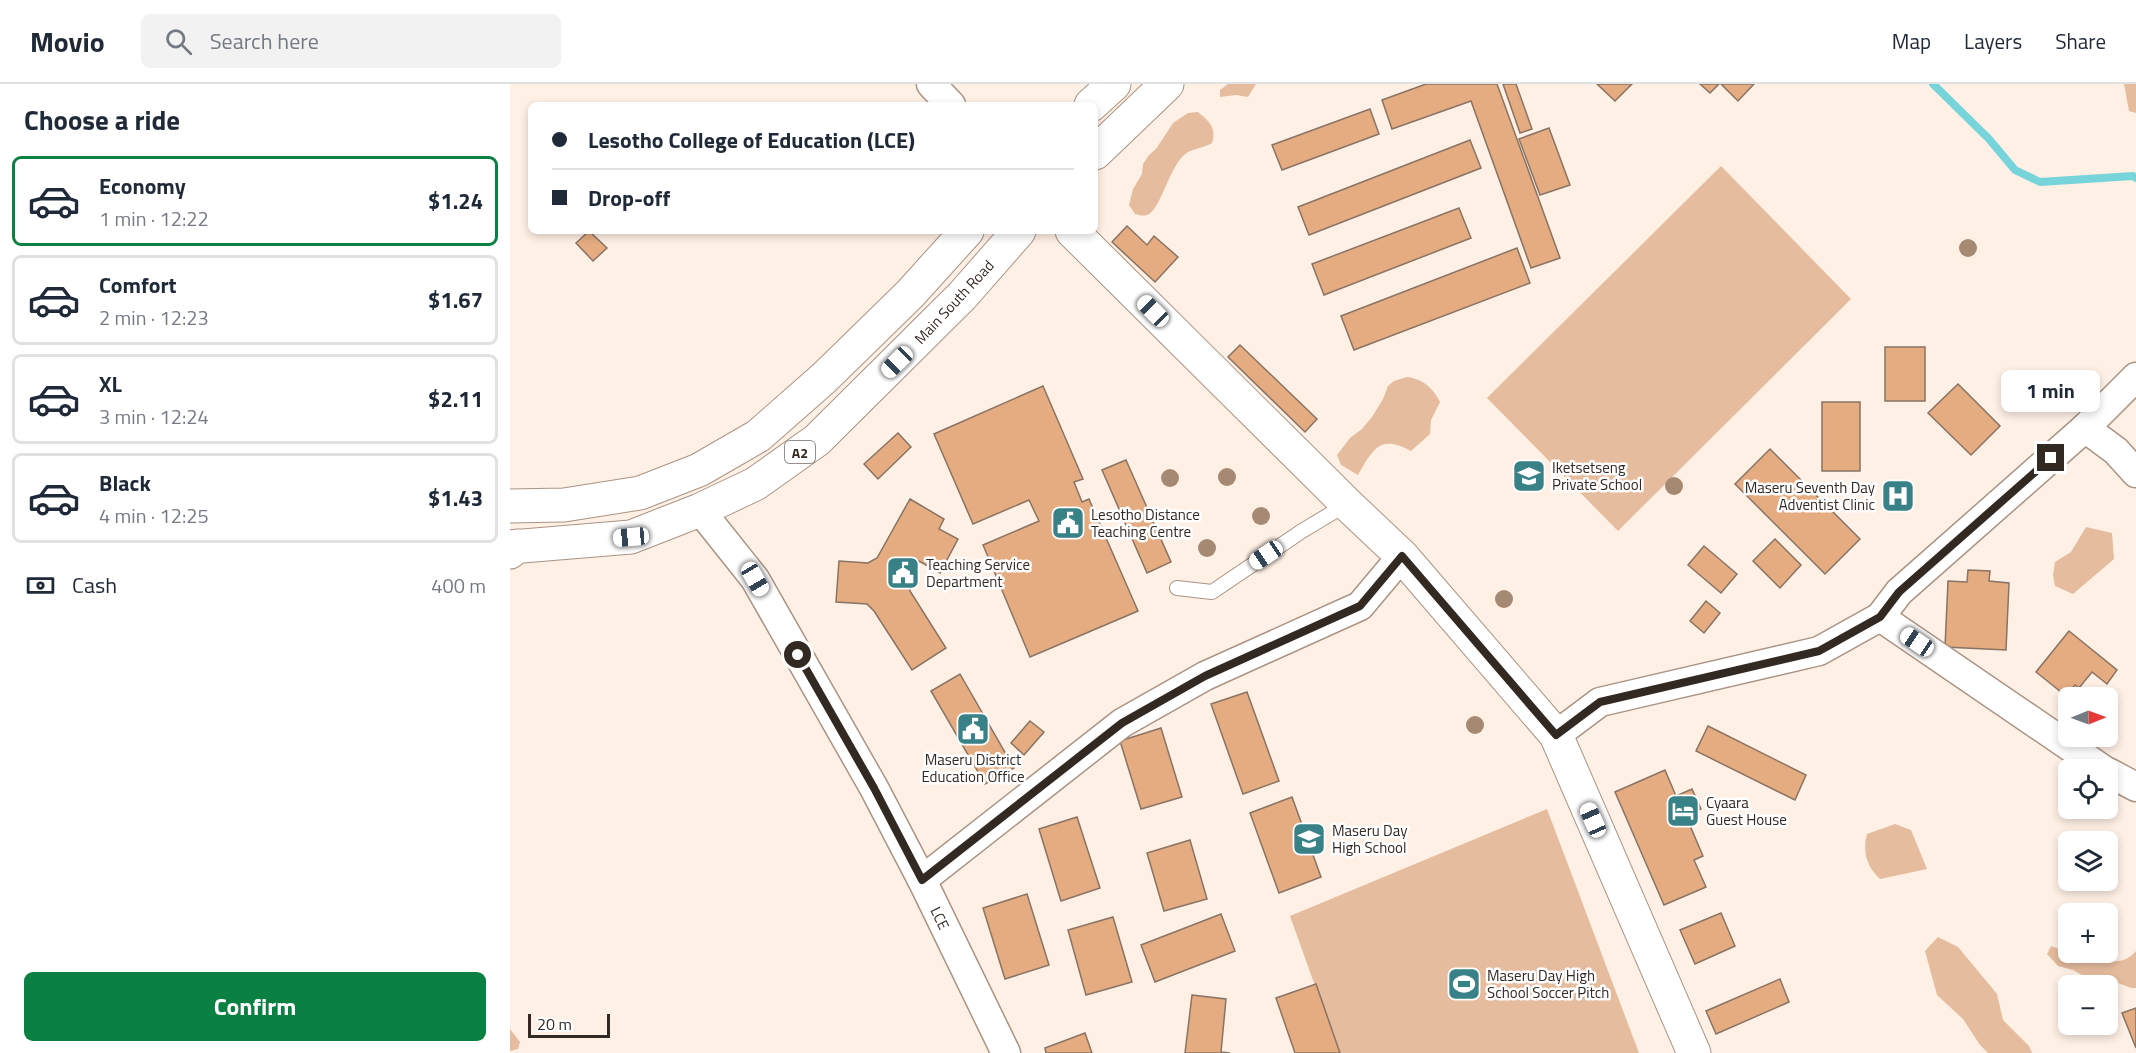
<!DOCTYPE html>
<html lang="en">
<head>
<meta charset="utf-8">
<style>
	:root { --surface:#fff; --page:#f2f2f3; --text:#1f2937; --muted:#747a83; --line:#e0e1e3; --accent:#0b8043 }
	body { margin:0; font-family:"Titillium Web",sans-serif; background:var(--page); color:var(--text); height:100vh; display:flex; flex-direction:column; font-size:22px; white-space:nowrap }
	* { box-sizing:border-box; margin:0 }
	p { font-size:20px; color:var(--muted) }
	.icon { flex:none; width:33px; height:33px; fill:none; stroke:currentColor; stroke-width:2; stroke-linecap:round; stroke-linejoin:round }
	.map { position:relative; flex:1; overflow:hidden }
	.details { display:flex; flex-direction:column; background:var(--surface); width:510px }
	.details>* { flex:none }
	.banner { position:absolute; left:18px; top:18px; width:570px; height:132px; border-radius:9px; box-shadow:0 3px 9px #0003; display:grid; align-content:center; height:132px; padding:0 24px; background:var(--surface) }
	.needle { width:39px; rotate:89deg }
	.tools { position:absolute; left:1548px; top:603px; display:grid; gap:12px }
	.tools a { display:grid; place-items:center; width:60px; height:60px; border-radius:9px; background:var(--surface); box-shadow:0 3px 9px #0003; font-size:30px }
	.scale { position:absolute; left:18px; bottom:15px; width:82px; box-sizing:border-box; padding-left:6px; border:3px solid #332923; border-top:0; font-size:16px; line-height:21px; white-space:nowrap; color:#332923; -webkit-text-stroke:4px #fff; paint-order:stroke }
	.end { position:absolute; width:27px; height:27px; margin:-14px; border:8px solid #332923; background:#fff; box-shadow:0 0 0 3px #fff }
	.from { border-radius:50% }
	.bubble { position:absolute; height:42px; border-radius:9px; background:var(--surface); box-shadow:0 3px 9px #0003; font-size:20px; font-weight:700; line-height:42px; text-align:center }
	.car { position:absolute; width:18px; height:36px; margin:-18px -9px; border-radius:8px; box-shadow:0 0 4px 2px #0007; background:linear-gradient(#fff 24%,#345 0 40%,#fff 0 76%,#345 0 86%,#fff 0) }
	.banner b { display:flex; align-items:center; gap:21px; height:57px; font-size:22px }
	.banner b+b { border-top:2px solid var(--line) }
	.banner i { width:15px; height:15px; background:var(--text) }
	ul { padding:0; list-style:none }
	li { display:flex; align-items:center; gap:18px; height:90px; margin:0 12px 9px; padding:0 12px; border:3px solid var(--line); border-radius:9px }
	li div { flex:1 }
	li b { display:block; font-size:22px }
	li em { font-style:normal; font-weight:700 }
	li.active { border-color:var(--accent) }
	li>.icon { width:54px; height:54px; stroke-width:1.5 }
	h2 { padding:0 24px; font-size:27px; line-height:72px }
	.pay { display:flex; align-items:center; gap:15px; height:66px; padding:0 24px; font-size:22px }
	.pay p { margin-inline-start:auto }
	.cta { display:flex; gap:12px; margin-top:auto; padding:12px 24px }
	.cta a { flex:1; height:69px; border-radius:9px; background:var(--accent); color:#fff; font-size:24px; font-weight:700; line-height:69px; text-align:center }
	header { display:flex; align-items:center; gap:36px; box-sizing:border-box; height:84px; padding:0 30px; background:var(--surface); border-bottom:2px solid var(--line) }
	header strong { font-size:28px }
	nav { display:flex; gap:33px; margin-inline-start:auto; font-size:21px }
	.search { width:420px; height:54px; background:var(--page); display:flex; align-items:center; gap:15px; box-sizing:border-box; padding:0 21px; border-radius:9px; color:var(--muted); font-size:22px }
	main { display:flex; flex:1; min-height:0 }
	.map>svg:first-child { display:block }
</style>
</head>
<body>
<header>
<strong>Movio</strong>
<div class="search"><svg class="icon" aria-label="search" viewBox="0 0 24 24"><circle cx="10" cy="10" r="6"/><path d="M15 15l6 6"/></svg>Search here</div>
<nav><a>Map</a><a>Layers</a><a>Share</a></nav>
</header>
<main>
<section class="details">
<h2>Choose a ride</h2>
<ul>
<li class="active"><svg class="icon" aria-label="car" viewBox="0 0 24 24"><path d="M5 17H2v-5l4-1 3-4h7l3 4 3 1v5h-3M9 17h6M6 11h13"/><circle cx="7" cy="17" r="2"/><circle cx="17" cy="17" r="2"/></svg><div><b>Economy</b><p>1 min · 12:22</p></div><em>$1.24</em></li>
<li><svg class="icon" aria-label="car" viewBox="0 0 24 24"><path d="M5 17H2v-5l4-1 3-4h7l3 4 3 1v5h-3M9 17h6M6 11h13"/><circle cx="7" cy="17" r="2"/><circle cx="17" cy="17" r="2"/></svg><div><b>Comfort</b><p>2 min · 12:23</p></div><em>$1.67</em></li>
<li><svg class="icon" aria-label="car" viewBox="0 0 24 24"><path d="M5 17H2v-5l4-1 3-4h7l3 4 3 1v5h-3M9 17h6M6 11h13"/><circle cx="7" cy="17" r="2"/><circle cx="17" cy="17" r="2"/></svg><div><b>XL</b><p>3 min · 12:24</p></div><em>$2.11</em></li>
<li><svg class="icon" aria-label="car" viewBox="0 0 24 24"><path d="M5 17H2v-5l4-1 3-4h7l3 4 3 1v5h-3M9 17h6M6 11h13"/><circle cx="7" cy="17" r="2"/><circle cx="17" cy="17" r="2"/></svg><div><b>Black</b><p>4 min · 12:25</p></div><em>$1.43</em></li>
</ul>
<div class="pay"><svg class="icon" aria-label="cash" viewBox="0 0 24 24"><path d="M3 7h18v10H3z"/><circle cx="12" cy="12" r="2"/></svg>Cash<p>400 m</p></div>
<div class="cta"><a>Confirm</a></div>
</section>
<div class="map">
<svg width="1626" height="969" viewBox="0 0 1626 969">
	<rect width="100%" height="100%" fill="#fff0e5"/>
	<!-- green -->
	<g fill="#e5bc9e">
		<polygon points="718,0 746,0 738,13 726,11 710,13 710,6"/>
		<polygon points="1614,0 1626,0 1626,29 1619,27"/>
		<path d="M688,28c11,9 19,16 14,31 -10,6 -22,5 -30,14 -13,14 -22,51 -33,57 -5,3 -9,1 -14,0l-6,-9 4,-16 9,-15 1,-10 6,-9 7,-6 17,-26 15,-10z"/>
		<polygon points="1211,82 1341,215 1108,447 977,314"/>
		<path d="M897,293c16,2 26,11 33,25l-9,18 -1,14 -19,17c-31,-17 -38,-2 -53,24l-17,-10 -4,-10 13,-17 12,-9 10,-12 11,-18 5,-13 6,-5z"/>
		<polygon points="1576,443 1602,449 1604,475 1563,510 1545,502 1543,491 1545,478 1561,468"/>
		<polygon points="1037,725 1129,969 829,969 780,832"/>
		<path d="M1385,740l16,6 16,39 -47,10c-13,-12 -18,-27 -13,-45z"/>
		<polygon points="1428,853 1448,863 1487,910 1493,936 1519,962 1522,969 1478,969 1470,961 1453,935 1427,911 1415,867"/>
		<path d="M1541,862l8,3 9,-1v4c5,0 11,-1 15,1 18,6 38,16 53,-2v37h-5l-13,-5 -18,2 -27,-15 -15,-4 -11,-12z"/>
		<polygon points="0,945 10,958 8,965 0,967"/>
	</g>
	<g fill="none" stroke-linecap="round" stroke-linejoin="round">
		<!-- stream -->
		<polyline stroke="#78d4db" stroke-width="8" points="1423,0 1479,55 1505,86 1530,98 1623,92 1626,94"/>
	</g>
	<!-- building -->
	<g fill="#e5ac81" stroke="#897364" stroke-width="1.5">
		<polygon points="916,0 987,0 1050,174 1021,184 961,17 882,45 872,16"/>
		<polygon points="993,0 1006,0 1022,45 1010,49"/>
		<polygon points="1087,0 1122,0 1105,17"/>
		<polygon points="1190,0 1209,0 1200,9"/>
		<polygon points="1211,0 1244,0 1228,17"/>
		<polygon points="860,25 869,50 772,86 762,61"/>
		<polygon points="1039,44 1060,101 1030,111 1009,55"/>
		<polygon points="960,56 971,84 799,151 788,123"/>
		<polygon points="949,124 961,154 814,211 802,180"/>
		<polygon points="617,142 637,161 644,152 668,173 645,198 602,158"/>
		<polygon points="79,147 97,164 83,177 66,159"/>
		<polygon points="1007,164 1020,199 844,266 831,232"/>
		<polygon points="730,261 807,335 795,348 718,273"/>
		<rect x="1375" y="263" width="40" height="54"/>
		<polygon points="1448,300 1490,342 1461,371 1418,329"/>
		<polygon points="533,302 573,395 564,398 572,418 579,415 628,527 520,573 473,461 529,437 519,416 463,440 424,350"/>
		<rect x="1312" y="318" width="38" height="69"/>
		<polygon points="388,349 401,363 368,395 354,380"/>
		<polygon points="1260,365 1350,455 1315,490 1225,400"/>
		<polygon points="616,376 661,478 637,489 592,386"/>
		<polygon points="400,415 434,435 429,445 448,455 430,489 409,477 400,493 400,507 436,564 402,586 364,527 357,520 326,518 329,477 358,479 367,474"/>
		<polygon points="1265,455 1291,481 1270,504 1243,477"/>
		<polygon points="1194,462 1227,490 1211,509 1178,481"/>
		<polygon points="1458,486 1480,487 1479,497 1499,499 1496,566 1435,563 1438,497 1457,498"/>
		<polygon points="1196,517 1210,529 1194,549 1180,537"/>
		<polygon points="1559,547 1607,586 1597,600 1582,588 1569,604 1565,601 1556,612 1526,588"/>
		<polygon points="450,590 504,684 475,700 421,607"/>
		<polygon points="737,608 769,697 733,710 701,620"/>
		<polygon points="520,637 534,648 514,671 501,659"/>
		<polygon points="1198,642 1296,691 1285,716 1186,667"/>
		<polygon points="651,644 672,713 631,725 610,657"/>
		<polygon points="1155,686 1166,712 1182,705 1191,725 1176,732 1193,772 1184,776 1196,803 1154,821 1105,708"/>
		<polygon points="782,713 811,793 769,809 740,729"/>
		<polygon points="567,733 590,804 551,817 529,745"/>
		<polygon points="680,756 697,815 654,827 637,769"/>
		<polygon points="517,810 539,881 495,895 473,824"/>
		<polygon points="1211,829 1225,862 1185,880 1170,846"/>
		<polygon points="711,830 725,867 645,898 631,861"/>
		<polygon points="603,833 622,898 576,911 558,846"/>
		<polygon points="1270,895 1279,918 1206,950 1196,927"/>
		<polygon points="806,900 830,969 785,969 766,914"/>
		<polygon points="682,911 716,915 711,968 720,969 675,969"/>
		<polygon points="1626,924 1626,964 1612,929"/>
		<polygon points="575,949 582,969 536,969 535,964"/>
	</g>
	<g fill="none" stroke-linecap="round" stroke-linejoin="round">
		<defs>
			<polyline id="service" points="667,504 702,508 792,447 837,420"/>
			<g id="minor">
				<polyline points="421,0 441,21"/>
				<polyline points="1575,344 1626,293"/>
				<polyline points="190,426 245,495 364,704 412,796 496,969"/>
				<polyline points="1370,533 1594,686"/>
				<polyline points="1046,651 1090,618 1309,567 1370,533 1389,508 1575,344 1606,367 1626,389"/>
				<polyline points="1598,688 1626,703"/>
				<polyline points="412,796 612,639 695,592 850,522 892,472"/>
			</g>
			<polyline id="tertiary" points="562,147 837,420 892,472 1046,651 1184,969"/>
			<g id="primary">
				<polyline points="581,21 604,0"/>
				<polyline points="585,69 657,0"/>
				<polyline points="0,422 54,421 130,409 189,386 248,352 314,294 400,210 457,147"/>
				<polyline points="0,463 121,453 190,426 245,400 307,356 452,212 509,147"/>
			</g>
			<polyline id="trunk" points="0,468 7,462"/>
		</defs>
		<!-- service casing -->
		<use href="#service" stroke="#aa9383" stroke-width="16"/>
		<!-- minor casing -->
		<use href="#minor" stroke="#aa9383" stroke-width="31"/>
		<!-- tertiary casing -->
		<use href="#tertiary" stroke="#aa9383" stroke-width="35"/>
		<!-- primary casing -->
		<use href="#primary" stroke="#aa9383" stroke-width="35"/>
		<!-- trunk casing -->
		<use href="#trunk" stroke="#aa9383" stroke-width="35"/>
		<!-- service -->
		<use href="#service" stroke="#fff" stroke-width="14"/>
		<!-- minor -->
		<use href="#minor" stroke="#fff" stroke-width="28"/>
		<!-- tertiary -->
		<use href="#tertiary" stroke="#fff" stroke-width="33"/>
		<!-- primary -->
		<use href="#primary" stroke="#fff" stroke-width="33"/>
		<!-- trunk -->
		<use href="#trunk" stroke="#fff" stroke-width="33"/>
	</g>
	<!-- trees -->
	<g fill="#a58973">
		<circle cx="1458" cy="164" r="9"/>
		<circle cx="717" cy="393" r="9"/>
		<circle cx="660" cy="394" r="9"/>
		<circle cx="1164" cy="402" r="9"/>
		<circle cx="751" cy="432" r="9"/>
		<circle cx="697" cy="464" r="9"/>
		<circle cx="994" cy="515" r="9"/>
		<circle cx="965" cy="641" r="9"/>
	</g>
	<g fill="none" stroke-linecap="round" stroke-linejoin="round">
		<!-- route -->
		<polyline stroke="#332923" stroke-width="8" points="288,571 364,704 412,796 612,639 695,592 850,522 892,472 1046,651 1090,618 1309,567 1370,533 1389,508 1541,374"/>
	</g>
	<!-- icons -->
	<defs>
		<symbol id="school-square" viewBox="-11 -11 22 22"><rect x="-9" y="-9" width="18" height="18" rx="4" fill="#388186" stroke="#fff"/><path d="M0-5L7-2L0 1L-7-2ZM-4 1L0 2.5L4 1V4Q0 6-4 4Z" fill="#fff"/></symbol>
		<symbol id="hospital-square" viewBox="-11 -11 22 22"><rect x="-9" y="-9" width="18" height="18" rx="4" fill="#388186" stroke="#fff"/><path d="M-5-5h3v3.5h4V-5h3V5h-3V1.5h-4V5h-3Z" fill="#fff"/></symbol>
		<symbol id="civic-square" viewBox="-11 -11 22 22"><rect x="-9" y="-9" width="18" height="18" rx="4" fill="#388186" stroke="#fff"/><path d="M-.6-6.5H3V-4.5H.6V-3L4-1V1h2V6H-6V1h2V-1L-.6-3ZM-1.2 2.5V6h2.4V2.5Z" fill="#fff"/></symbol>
		<symbol id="hotel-square" viewBox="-11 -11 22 22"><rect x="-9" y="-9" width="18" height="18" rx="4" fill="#388186" stroke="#fff"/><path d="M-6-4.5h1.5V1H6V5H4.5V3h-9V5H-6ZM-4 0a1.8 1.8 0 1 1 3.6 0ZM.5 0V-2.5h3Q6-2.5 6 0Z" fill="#fff"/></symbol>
		<symbol id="stadium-square" viewBox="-11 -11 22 22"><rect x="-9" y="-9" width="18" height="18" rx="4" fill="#388186" stroke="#fff"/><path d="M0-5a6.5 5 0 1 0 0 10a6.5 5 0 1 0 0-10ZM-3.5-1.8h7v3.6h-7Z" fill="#fff"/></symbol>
	</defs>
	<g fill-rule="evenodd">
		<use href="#school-square" x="1000" y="373" width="38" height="38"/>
		<use href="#hospital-square" x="1369" y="393" width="38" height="38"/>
		<use href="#civic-square" x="539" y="420" width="38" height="38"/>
		<use href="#civic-square" x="374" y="470" width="38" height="38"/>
		<use href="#civic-square" x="444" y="626" width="38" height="38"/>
		<use href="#hotel-square" x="1154" y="708" width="38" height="38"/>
		<use href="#school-square" x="780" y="736" width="38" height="38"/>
		<use href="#stadium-square" x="935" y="881" width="38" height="38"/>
	</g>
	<g text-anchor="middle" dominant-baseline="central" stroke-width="5" stroke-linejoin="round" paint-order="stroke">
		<!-- shield labels -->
		<rect fill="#fff" stroke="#706965" stroke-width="1.5" x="275" y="357" width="30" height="22" rx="4.5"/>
		<g font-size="14" font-weight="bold" fill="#332923">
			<text x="290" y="368">A2</text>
		</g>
		<!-- street labels -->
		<g font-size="15" fill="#332923" stroke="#fff">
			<text transform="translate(444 218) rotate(-47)">Main South Road</text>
			<text transform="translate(430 834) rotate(64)">LCE</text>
		</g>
		<!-- poi labels -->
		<g font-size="15" fill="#332923" stroke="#fff" text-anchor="start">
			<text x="1042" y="383">Iketsetseng<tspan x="1042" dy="17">Private School</tspan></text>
			<text x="1365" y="403" text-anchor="end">Maseru Seventh Day<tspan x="1365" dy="17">Adventist Clinic</tspan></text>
			<text x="581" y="430">Lesotho Distance<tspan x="581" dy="17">Teaching Centre</tspan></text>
			<text x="416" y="480">Teaching Service<tspan x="416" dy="17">Department</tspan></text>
			<text x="463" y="675" text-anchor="middle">Maseru District<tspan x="463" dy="17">Education Office</tspan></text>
			<text x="1196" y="718">Cyaara<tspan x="1196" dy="17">Guest House</tspan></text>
			<text x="822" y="746">Maseru Day<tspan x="822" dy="17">High School</tspan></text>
			<text x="977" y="891">Maseru Day High<tspan x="977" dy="17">School Soccer Pitch</tspan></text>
		</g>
	</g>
</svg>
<div class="tools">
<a><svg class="needle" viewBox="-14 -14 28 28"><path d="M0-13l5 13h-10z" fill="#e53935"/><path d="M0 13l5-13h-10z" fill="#747a83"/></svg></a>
<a><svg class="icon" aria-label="locate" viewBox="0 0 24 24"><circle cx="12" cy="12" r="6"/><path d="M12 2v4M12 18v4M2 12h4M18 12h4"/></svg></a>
<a><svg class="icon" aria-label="layers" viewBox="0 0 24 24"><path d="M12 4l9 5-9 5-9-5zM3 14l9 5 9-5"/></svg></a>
<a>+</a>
<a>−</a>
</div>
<div class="scale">20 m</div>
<i class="end from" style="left:288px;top:571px"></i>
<i class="end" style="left:1541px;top:374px"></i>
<div class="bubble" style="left:1491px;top:286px;width:99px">1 min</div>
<i class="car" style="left:643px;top:227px;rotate:315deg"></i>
<i class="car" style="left:387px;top:278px;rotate:225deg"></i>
<i class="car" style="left:121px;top:453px;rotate:265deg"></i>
<i class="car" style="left:756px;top:471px;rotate:236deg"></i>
<i class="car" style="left:245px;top:495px;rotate:150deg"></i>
<i class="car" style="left:1407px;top:558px;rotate:304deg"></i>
<i class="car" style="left:1083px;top:736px;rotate:336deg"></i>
<div class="banner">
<b><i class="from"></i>Lesotho College of Education (LCE)</b>
<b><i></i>Drop-off</b>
</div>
</div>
</main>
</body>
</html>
